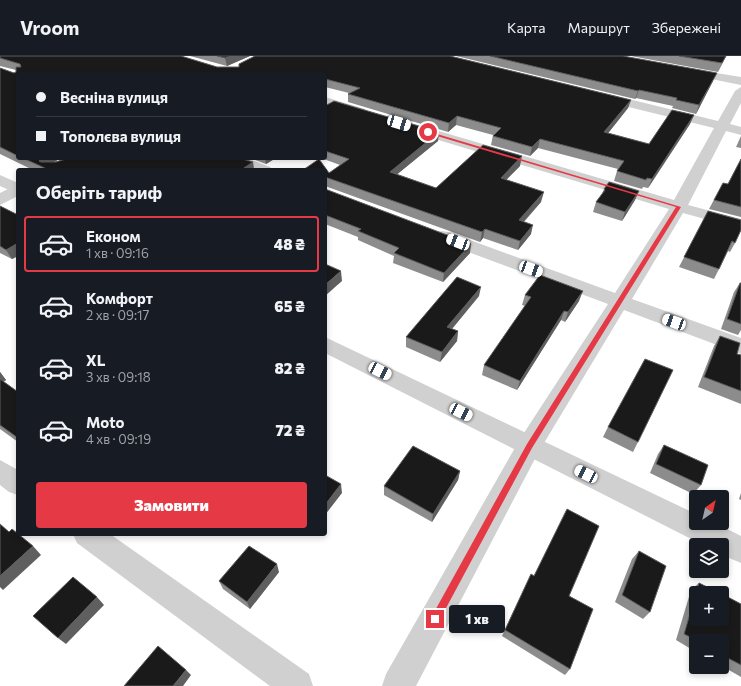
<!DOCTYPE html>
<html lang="uk">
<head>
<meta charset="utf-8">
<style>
	:root { --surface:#171b24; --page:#242831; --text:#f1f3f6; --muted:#9ea1a6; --line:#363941; --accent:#e63946 }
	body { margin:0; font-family:Commissioner,sans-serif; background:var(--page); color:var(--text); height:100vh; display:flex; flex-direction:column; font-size:15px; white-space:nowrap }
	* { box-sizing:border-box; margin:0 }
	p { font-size:13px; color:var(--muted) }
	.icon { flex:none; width:22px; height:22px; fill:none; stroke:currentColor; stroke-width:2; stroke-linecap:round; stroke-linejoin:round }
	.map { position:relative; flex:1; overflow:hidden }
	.panel { position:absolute; left:16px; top:112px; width:311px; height:368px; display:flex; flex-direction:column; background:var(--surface); border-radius:4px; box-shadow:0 2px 6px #0003 }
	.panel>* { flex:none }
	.hud { position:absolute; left:16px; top:16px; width:311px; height:88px; border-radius:4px; box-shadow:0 2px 6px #0003; display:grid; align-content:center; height:88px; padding:0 20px; background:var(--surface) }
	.needle { width:26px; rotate:34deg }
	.fabs { position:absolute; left:689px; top:434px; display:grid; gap:8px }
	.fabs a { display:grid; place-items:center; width:40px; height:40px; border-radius:4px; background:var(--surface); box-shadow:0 2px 6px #0003; font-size:20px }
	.end { position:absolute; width:18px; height:18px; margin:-9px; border:5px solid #e63946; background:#fff; box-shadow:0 0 0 2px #fff }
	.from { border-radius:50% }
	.bubble { position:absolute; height:28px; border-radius:4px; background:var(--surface); box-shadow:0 2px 6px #0003; font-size:13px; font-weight:800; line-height:28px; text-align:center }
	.car { position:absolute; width:12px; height:24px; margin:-12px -6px; border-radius:5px; box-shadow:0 0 3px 1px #0007; background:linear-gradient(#fff 24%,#345 0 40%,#fff 0 76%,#345 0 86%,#fff 0) }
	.hud b { display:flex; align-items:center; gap:14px; height:38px; font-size:15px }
	.hud b+b { border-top:1px solid var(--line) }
	.hud i { width:10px; height:10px; background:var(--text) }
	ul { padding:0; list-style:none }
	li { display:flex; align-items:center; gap:12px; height:56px; margin:0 8px 6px; padding:0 12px; border:2px solid transparent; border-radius:4px }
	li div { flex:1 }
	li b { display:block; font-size:15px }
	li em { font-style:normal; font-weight:800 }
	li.on { border-color:var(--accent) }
	li>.icon { width:36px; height:36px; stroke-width:1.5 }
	h2 { padding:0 20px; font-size:18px; line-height:48px }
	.button { display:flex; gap:8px; margin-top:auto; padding:8px 20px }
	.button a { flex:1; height:46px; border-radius:4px; background:var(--accent); color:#fff; font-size:16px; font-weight:800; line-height:46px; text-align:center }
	header { display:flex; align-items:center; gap:24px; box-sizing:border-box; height:56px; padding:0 20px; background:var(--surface); border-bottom:1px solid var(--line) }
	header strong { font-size:19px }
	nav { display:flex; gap:22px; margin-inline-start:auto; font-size:14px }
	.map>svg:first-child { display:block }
</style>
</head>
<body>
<header>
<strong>Vroom</strong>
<nav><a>Карта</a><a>Маршрут</a><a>Збережені</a></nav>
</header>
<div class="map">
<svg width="741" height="630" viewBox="0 0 741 630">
	<rect width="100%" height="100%" fill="#fff"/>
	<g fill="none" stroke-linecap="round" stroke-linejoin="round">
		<!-- minor -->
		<g fill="#d0d0d0" fill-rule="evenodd">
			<polygon points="685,12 741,21 741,29 681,17 679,15"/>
			<polygon points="741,31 741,47 730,68 741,71 741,79 726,75 688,149 741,163 741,173 683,157 632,243 741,282 741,298 624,254 538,397 416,630 382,630 386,618 520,383 608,248 436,184 433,180 436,176 442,175 448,176 615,237 669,153 405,74 403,71 405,68 415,68 674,144 714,72 596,43 594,40 600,36 718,65 735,35"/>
			<polygon points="325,41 365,53 367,56 360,60 325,49"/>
			<polygon points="225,102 246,102 270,111 273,114 251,114 227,105"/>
			<polygon points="18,128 18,140 0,149 0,137"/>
			<polygon points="0,404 18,414 18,439 9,436 0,429"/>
			<polygon points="73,478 110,478 309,618 313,630 270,630 77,487"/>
		</g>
		<!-- tertiary -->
		<g fill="#d0d0d0" fill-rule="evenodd">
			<polygon points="0,119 18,127 18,138 0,130"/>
			<polygon points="325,281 696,458 696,467 715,467 741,480 741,507 722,499 722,489 703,489 325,297"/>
		</g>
	</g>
	<!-- wall -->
	<g fill="#8c8c8c">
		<polygon points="0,0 181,0 217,11 239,11 239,8 255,0 450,0 631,44 628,52 608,77 649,88 672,54 694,59 690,68 648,132 643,131 642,133 614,125 617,115 618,113 538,92 530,100 491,89 493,79 456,69 448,76 348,46 348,38 349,37 325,31 325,18 18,18 18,102 61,102 54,106 69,102 239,102 253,106 254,114 33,114 0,98 0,12 14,17 16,16 16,14 0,10"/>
		<polygon points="190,0 250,0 227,10"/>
		<polygon points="456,0 623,0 713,25 696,58 672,52 673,50 636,42 635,43"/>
		<polygon points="631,0 726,0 718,16"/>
		<polygon points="325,50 439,76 438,85 397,118 436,132 520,110 506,124 541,146 524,166 531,178 518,194 483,182 480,186 325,130 325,114 329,117 340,109 321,102 325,102"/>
		<polygon points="741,80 741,92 736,91"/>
		<polygon points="250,102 276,102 266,108"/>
		<polygon points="741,103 741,161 709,153 723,127 728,128"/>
		<polygon points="325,133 470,197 443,226 393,207 394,200 358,184 358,181 325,168"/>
		<polygon points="604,133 639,135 635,144 622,165 593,156 596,146 602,138"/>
		<polygon points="0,150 18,159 18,200 12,203 0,197"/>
		<polygon points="708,155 735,187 730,196 728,195 714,223 679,211"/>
		<polygon points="740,227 741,227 741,274 738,279 721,273 734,236"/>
		<polygon points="525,239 579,245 565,266 561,264 517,334 482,319 484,309 525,250 522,249"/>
		<polygon points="479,240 452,273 458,275 457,285 440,306 406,291 406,281"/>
		<polygon points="720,280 737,298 741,299 741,348 698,331 714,290"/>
		<polygon points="0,316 6,324 3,326 18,336 18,386 0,373"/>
		<polygon points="608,371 638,386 633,396 603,381"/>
		<polygon points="664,389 701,429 693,438 650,417 658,398"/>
		<polygon points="460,415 458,424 432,466 384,439 384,430"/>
		<polygon points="741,437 741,444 739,443"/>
		<polygon points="639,495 650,556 643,563 615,546 632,503"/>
		<polygon points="279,516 250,553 223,533 219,525"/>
		<polygon points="531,518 569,540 570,613 565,619 502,580"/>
		<polygon points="699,527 719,537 696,537 696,563 741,548 741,621 722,610 722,585 696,585 696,596 676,584 691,534"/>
	</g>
	<!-- shaded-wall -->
	<g fill="#5f5f5f">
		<polygon points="231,0 250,0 227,10 225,2"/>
		<polygon points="726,0 718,16 722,7"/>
		<polygon points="717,17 713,25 696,58 699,49"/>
		<polygon points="639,34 636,42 635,43 638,35"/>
		<polygon points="631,44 628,52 602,85 604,76"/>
		<polygon points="694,59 690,68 648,132 652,123"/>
		<polygon points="457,60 456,69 448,76 449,67"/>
		<polygon points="439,76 438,85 389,125 390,116"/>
		<polygon points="540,83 538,92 530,100 532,91"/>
		<polygon points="522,100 520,110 499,131 501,122"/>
		<polygon points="42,102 61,102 47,110 45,112 39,105"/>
		<polygon points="265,102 276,102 266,108"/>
		<polygon points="253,106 254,114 244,114 244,112"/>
		<polygon points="639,135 635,144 622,165 625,156"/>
		<polygon points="544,136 541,146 516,174 519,164"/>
		<polygon points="533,169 531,178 518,194 520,185"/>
		<polygon points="485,173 483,182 480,186 482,176"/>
		<polygon points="18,187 18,200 12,203 6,194"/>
		<polygon points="471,188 470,197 443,226 444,217"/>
		<polygon points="341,215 342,225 325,240 325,229"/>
		<polygon points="481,231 479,240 446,280 447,271"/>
		<polygon points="583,235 579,245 565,266 568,256"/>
		<polygon points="564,255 561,264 517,334 520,325"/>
		<polygon points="458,275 457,285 440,306 442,296"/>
		<polygon points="0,316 6,324 0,328"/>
		<polygon points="460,415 458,424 432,466 433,458"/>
		<polygon points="341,428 342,437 325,459 325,449"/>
		<polygon points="33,490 41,499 3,534 0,531 0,520"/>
		<polygon points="277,508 279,516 250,553 247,546"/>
		<polygon points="97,541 104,549 66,588 58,582"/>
		<polygon points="186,614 191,619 183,630 173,630"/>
	</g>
	<!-- building -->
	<g fill="#1a1a1a" stroke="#5f5f5f">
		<polygon points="0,0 181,0 217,11 239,11 239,8 255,0 450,0 631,44 604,76 649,88 672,54 694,59 652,123 647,122 646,124 617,115 624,105 540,83 532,91 493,80 501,72 457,60 449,67 348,38 360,32 325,23 325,18 306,18 302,17 300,18 133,18 129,17 126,18 18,18 18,100 0,91 0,12 14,17 16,16 16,11 21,11 20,8 0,2"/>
		<polygon points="217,0 231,0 225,2"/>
		<polygon points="490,0 623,0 717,17 699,49 676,44 677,42 639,34 638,35"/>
		<polygon points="679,0 726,0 722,7"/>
		<polygon points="334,45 439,76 390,116 436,132 483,89 522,100 501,122 544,136 519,164 533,169 520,185 485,173 482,176 325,121 325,114 303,114 319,103 329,117 349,103 325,95 325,50"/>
		<polygon points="23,102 42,102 39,105 41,106 56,106 69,102 239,102 253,106 244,112 249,114 49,114"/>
		<polygon points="741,103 741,151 714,144 723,127 728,128"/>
		<polygon points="609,126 639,135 625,156 596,146 605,134 604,133"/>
		<polygon points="325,133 471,188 444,217 394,197 399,192 358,175 361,173 325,159"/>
		<polygon points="0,150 18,159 18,187 6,194 0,190"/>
		<polygon points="708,155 741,164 741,174 735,187 732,185 719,213 684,201"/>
		<polygon points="325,208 341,215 325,229"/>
		<polygon points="540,219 583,235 568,256 564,255 520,325 484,309 531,241 525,239"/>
		<polygon points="457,221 481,231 447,271 458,275 442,296 406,281"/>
		<polygon points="740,227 741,227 741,268 727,263"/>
		<polygon points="720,280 740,287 737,298 741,299 741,335 704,321"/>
		<polygon points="645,303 673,314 638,386 608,371"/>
		<polygon points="0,323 18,336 18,382 0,369"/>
		<polygon points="664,389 708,409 701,429 656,408"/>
		<polygon points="413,390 460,415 433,458 384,430"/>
		<polygon points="325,419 341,428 325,449"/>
		<polygon points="567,453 599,470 569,540 593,553 570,613 505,574 531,518 534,520"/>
		<polygon points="0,468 9,476 12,473 33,490 0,520"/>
		<polygon points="249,490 277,508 247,546 219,525"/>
		<polygon points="639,495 666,510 650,556 622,539"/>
		<polygon points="73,521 97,541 58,582 33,560"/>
		<polygon points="699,527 719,537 696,537"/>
		<polygon points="696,538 696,563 722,563 722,538 741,548 741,609 722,599 722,585 698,585 684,578"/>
		<polygon points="158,590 186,614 173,630 124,630"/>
	</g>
	<!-- route -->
	<polygon fill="#e63946" points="427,75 681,151 532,392 438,567 435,568 430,563 432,560 527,388 676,151 427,77"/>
</svg>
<div class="fabs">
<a><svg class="needle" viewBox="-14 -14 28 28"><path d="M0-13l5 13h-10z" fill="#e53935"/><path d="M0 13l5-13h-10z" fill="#9ea1a6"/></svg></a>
<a><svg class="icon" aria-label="layers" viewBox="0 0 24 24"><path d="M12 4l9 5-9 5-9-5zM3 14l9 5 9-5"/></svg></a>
<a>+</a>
<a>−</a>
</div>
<i class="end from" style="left:428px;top:76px"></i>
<i class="end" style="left:435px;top:563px"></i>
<div class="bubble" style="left:449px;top:549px;width:56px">1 хв</div>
<i class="car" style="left:399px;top:67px;rotate:107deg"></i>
<i class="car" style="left:458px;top:186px;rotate:291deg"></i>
<i class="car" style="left:531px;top:213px;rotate:110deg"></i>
<i class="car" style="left:674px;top:266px;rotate:290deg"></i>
<i class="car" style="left:380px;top:315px;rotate:117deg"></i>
<i class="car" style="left:461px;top:356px;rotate:117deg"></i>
<i class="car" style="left:586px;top:418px;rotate:296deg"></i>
<div class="hud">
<b><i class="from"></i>Весніна вулиця</b>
<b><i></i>Тополєва вулиця</b>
</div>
<section class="panel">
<h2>Оберіть тариф</h2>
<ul>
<li class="on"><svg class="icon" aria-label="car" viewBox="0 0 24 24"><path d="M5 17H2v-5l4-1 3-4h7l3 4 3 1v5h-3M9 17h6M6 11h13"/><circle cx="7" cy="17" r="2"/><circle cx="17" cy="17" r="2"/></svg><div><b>Економ</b><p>1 хв · 09:16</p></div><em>48 ₴</em></li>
<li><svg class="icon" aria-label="car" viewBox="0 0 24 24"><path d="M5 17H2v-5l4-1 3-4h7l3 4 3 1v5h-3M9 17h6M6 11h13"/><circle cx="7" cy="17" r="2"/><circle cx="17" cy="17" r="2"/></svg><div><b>Комфорт</b><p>2 хв · 09:17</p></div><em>65 ₴</em></li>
<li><svg class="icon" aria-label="car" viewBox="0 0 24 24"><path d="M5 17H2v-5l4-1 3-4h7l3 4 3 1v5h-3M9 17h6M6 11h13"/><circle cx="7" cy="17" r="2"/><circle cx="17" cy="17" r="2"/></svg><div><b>XL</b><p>3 хв · 09:18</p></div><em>82 ₴</em></li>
<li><svg class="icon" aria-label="car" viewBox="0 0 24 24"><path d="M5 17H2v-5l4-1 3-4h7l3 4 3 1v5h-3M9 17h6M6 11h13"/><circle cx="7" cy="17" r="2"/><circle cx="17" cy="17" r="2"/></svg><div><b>Moto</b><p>4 хв · 09:19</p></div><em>72 ₴</em></li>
</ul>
<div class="button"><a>Замовити</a></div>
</section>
</div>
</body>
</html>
